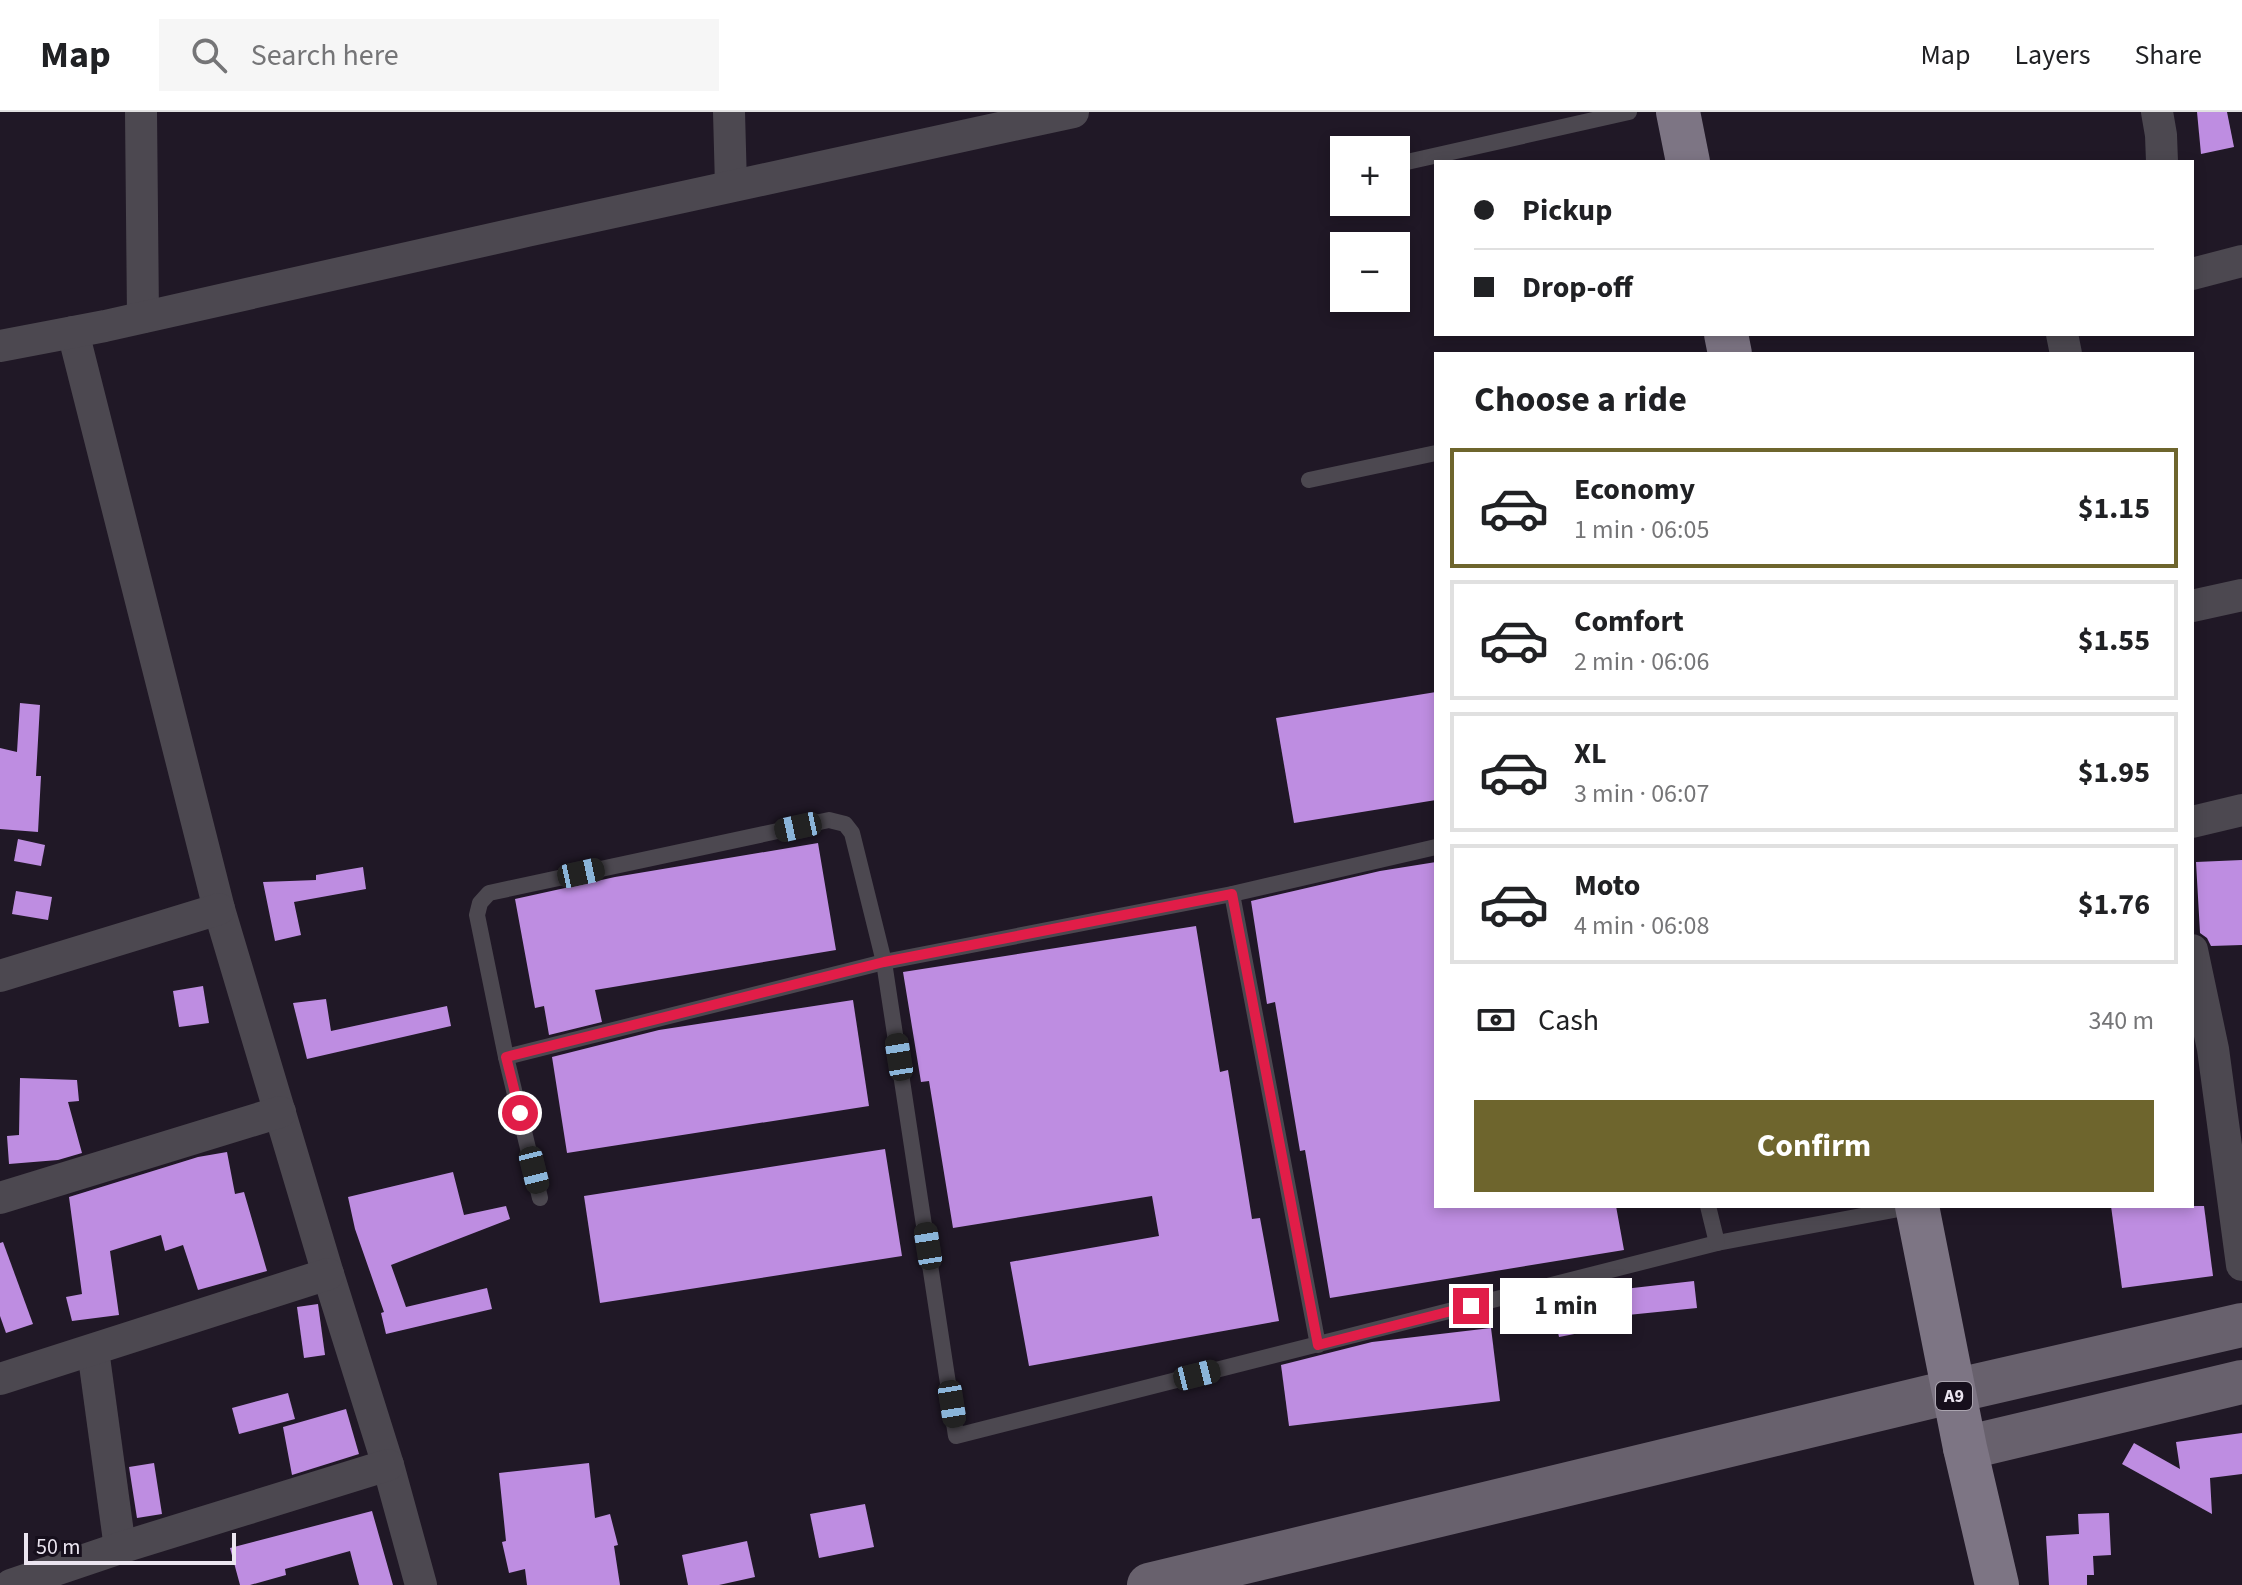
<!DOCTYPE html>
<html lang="en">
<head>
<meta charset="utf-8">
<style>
	:root { --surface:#fff; --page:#f6f6f6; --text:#202124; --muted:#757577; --line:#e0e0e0; --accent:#6e652d }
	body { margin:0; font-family:"Source Sans 3",sans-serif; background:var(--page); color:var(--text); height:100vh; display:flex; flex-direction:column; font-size:30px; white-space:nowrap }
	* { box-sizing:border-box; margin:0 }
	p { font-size:26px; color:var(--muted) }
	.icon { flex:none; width:44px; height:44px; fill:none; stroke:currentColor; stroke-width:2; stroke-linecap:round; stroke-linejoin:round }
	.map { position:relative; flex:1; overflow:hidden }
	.drawer { position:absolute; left:1434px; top:240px; width:760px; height:856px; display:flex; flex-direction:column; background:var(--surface); border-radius:0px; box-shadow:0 4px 12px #0003 }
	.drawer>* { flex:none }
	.hud { position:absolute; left:1434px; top:48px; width:760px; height:176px; border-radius:0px; box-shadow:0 4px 12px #0003; display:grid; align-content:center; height:176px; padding:0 40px; background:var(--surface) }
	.tools { position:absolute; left:1330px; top:24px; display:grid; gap:16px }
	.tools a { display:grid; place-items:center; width:80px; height:80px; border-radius:0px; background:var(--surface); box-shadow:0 4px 12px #0003; font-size:40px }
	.scale { position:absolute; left:24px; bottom:20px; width:212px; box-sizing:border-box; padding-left:8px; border:4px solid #ebe5f0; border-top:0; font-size:22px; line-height:28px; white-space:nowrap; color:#ebe5f0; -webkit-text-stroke:6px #160f1c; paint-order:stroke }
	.end { position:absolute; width:36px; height:36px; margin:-18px; border:10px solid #e11d48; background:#fff; box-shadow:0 0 0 4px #fff }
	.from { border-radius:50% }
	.bubble { position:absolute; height:56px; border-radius:0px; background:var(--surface); box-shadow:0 4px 12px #0003; font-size:26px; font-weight:700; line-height:56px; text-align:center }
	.car { position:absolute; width:24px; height:48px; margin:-24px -12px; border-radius:10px; box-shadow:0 0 6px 2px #0007; background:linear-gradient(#222 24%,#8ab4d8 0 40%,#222 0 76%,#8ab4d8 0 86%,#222 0) }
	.hud b { display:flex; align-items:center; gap:28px; height:76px; font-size:30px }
	.hud b+b { border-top:2px solid var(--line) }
	.hud i { width:20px; height:20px; background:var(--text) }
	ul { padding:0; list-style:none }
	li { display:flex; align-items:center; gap:24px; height:120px; margin:0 16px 12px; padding:0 24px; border:4px solid var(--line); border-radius:0px }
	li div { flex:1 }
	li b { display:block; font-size:30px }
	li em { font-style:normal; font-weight:700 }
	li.selected { border-color:var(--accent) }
	li>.icon { width:72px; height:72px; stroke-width:1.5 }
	h2 { padding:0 40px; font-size:36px; line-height:96px }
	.pay { display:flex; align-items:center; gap:20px; height:88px; padding:0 40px; font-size:30px }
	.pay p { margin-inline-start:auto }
	.action { display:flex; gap:16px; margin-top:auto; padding:16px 40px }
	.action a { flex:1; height:92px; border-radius:0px; background:var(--accent); color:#fff; font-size:32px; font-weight:700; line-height:92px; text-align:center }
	header { display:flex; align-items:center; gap:48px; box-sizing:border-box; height:112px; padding:0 40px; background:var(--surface); border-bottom:2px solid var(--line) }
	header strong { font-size:38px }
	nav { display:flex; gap:44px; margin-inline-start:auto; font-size:28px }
	.search { width:560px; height:72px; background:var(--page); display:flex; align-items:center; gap:20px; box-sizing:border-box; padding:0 28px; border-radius:0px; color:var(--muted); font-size:30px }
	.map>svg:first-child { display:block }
</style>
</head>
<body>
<header>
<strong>Map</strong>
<div class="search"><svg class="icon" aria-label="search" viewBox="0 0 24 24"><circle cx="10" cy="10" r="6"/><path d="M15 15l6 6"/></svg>Search here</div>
<nav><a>Map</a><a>Layers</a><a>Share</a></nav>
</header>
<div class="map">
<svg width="2242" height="1473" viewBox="0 0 2242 1473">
	<rect width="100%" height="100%" fill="#201826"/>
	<!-- building -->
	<g fill="#be8de1">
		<polygon points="2197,0 2227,0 2234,35 2201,42"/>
		<polygon points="1436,580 1436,688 1294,711 1276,606"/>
		<polygon points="20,591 40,593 36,664 41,664 38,720 0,717 0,636 17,640"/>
		<polygon points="18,727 45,733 41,754 14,749"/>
		<polygon points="818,731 836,838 595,878 602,910 549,923 544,894 535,896 515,787 615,765"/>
		<polygon points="2242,748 2242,833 2211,834 2207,826 2200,821 2196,750"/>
		<polygon points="1436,750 1436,1094 1616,1094 1624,1138 1330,1186 1305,1038 1300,1039 1275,890 1267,892 1251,789 1380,759"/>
		<polygon points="363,755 366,777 294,790 301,823 275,829 263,770 316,768 316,763"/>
		<polygon points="16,779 52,785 48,808 12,802"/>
		<polygon points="1196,814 1220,960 1228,958 1252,1107 1260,1106 1279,1209 1029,1254 1010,1150 1159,1124 1152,1084 953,1116 929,969 921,970 903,860"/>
		<polygon points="203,874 209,911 179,915 173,879"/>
		<polygon points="326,887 331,919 447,894 451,914 307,947 293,891"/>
		<polygon points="853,888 869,994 567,1041 552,945 659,918"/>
		<polygon points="20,966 77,968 79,989 68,990 82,1041 58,1048 9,1052 7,1024 19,1023"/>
		<polygon points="885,1037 902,1144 600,1191 584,1084"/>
		<polygon points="227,1040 235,1082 244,1080 267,1159 198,1178 183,1133 165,1139 161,1123 110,1139 119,1203 72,1209 66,1185 82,1182 69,1085 198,1045"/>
		<polygon points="453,1060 464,1103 506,1094 510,1107 391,1153 406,1195 487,1176 492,1197 386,1222 381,1201 384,1200 355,1117 348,1085"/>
		<polygon points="2111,1094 2204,1094 2213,1164 2122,1176"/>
		<polygon points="3,1130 33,1212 6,1221 0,1204 0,1131"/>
		<polygon points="1694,1169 1697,1196 1608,1205 1610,1215 1559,1225 1553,1197 1625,1183 1624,1177"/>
		<polygon points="318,1192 325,1243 304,1246 297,1195"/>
		<polygon points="1491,1216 1500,1289 1289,1314 1281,1253 1372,1230"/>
		<polygon points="288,1281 295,1307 239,1322 232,1296"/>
		<polygon points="346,1297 359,1342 292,1363 283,1315"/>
		<polygon points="2242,1321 2242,1362 2210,1366 2212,1402 2122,1352 2134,1331 2180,1357 2176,1330"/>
		<polygon points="154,1351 162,1402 137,1406 129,1355"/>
		<polygon points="589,1351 595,1406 610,1402 618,1433 614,1434 620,1473 527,1473 525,1457 509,1461 502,1430 506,1429 499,1361"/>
		<polygon points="865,1392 874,1435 819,1446 810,1402"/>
		<polygon points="372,1399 393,1473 359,1473 350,1439 285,1457 286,1463 250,1473 240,1473 230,1436"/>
		<polygon points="2109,1401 2111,1443 2093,1444 2094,1463 2087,1463 2087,1473 2049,1473 2046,1424 2079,1422 2078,1402"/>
		<polygon points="747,1429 755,1465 719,1473 688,1473 682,1443"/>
	</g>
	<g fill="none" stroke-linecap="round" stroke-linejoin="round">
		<!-- lane -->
		<g stroke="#4c4850" stroke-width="16">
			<polyline points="1398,52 1629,0"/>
			<polyline points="1309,368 1436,341"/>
			<polyline points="1232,782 1318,1233"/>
			<polyline points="506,945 884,850 1232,782 1436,735"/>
			<polyline points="540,1086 506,945 477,803 480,791 489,781 829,708 845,712 852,721 884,850 956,1324 1717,1131 1915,1094"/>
			<polyline points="1708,1094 1717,1131"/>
		</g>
		<!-- street -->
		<g stroke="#4c4850" stroke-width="32">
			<polyline points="141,0 143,205"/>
			<polyline points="729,0 731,74"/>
			<polyline points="2157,0 2161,23 2162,50"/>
			<polyline points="2192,162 2242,149"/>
			<polyline points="73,220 219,797 328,1162 388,1353 421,1473"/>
			<polyline points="2062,222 2066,242"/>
			<polyline points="0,234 105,214 527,119 1073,0"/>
			<polyline points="2192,494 2242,483"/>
			<polyline points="2192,710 2242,698"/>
			<polyline points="2192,838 2213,937 2242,1153"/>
			<polyline points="0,864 219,797"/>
			<polyline points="0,1086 280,1000"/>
			<polyline points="93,1238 120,1436"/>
			<polyline points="0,1267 328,1162"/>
			<polyline points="11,1473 120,1436 388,1353"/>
		</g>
		<!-- secondary -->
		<g stroke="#68616d" stroke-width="44">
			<polyline points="1965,1336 2242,1270"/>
			<polyline points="1149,1473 1954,1279 2242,1213"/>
		</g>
		<!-- primary -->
		<g stroke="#7d7584" stroke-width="44">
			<polyline points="1678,0 1688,50"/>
			<polyline points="1726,222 1730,242"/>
			<polyline points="1917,1094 1965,1336 1997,1473"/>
		</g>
	</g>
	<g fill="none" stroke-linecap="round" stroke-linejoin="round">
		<!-- route -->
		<polyline stroke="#e11d48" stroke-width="10" points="520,1001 506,945 884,850 1232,782 1318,1233 1471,1194"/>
	</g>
	<g text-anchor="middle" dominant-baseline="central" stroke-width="8" stroke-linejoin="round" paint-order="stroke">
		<!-- shield labels -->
		<rect fill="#160f1c" stroke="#aba5b0" stroke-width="2" x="1936" y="1270" width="36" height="28" rx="6"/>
		<g font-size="18" font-weight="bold" fill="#ebe5f0">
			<text x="1954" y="1284">A9</text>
		</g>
	</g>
</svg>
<div class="tools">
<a>+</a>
<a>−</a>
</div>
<div class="scale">50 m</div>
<i class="end from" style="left:520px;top:1001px"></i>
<i class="end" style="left:1471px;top:1194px"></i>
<div class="bubble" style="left:1500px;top:1166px;width:132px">1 min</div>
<i class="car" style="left:798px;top:715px;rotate:258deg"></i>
<i class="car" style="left:581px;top:761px;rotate:78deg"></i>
<i class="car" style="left:899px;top:945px;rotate:351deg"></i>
<i class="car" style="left:534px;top:1058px;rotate:166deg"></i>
<i class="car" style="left:928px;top:1134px;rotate:351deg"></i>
<i class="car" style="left:1197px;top:1263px;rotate:76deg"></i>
<i class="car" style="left:952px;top:1292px;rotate:171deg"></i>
<div class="hud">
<b><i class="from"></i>Pickup</b>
<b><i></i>Drop-off</b>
</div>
<section class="drawer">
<h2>Choose a ride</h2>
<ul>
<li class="selected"><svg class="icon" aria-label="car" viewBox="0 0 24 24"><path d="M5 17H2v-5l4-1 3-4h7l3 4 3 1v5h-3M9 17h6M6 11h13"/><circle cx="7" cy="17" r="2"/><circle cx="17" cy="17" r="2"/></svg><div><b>Economy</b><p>1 min · 06:05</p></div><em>$1.15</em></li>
<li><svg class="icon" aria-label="car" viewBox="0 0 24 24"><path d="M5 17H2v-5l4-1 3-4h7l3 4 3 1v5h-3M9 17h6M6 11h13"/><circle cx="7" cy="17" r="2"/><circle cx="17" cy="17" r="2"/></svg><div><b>Comfort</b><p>2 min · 06:06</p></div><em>$1.55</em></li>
<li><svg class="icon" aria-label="car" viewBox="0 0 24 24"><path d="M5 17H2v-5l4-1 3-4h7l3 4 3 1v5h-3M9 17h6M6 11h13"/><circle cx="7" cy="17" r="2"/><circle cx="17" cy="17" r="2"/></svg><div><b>XL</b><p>3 min · 06:07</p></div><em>$1.95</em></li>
<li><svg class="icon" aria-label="car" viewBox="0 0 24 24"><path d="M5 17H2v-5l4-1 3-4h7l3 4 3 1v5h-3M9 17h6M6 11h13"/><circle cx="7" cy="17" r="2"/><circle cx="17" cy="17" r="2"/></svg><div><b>Moto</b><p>4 min · 06:08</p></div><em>$1.76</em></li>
</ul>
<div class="pay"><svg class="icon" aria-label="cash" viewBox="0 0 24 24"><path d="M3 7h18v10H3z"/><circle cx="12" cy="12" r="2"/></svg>Cash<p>340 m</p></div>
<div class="action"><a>Confirm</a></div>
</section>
</div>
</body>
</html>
